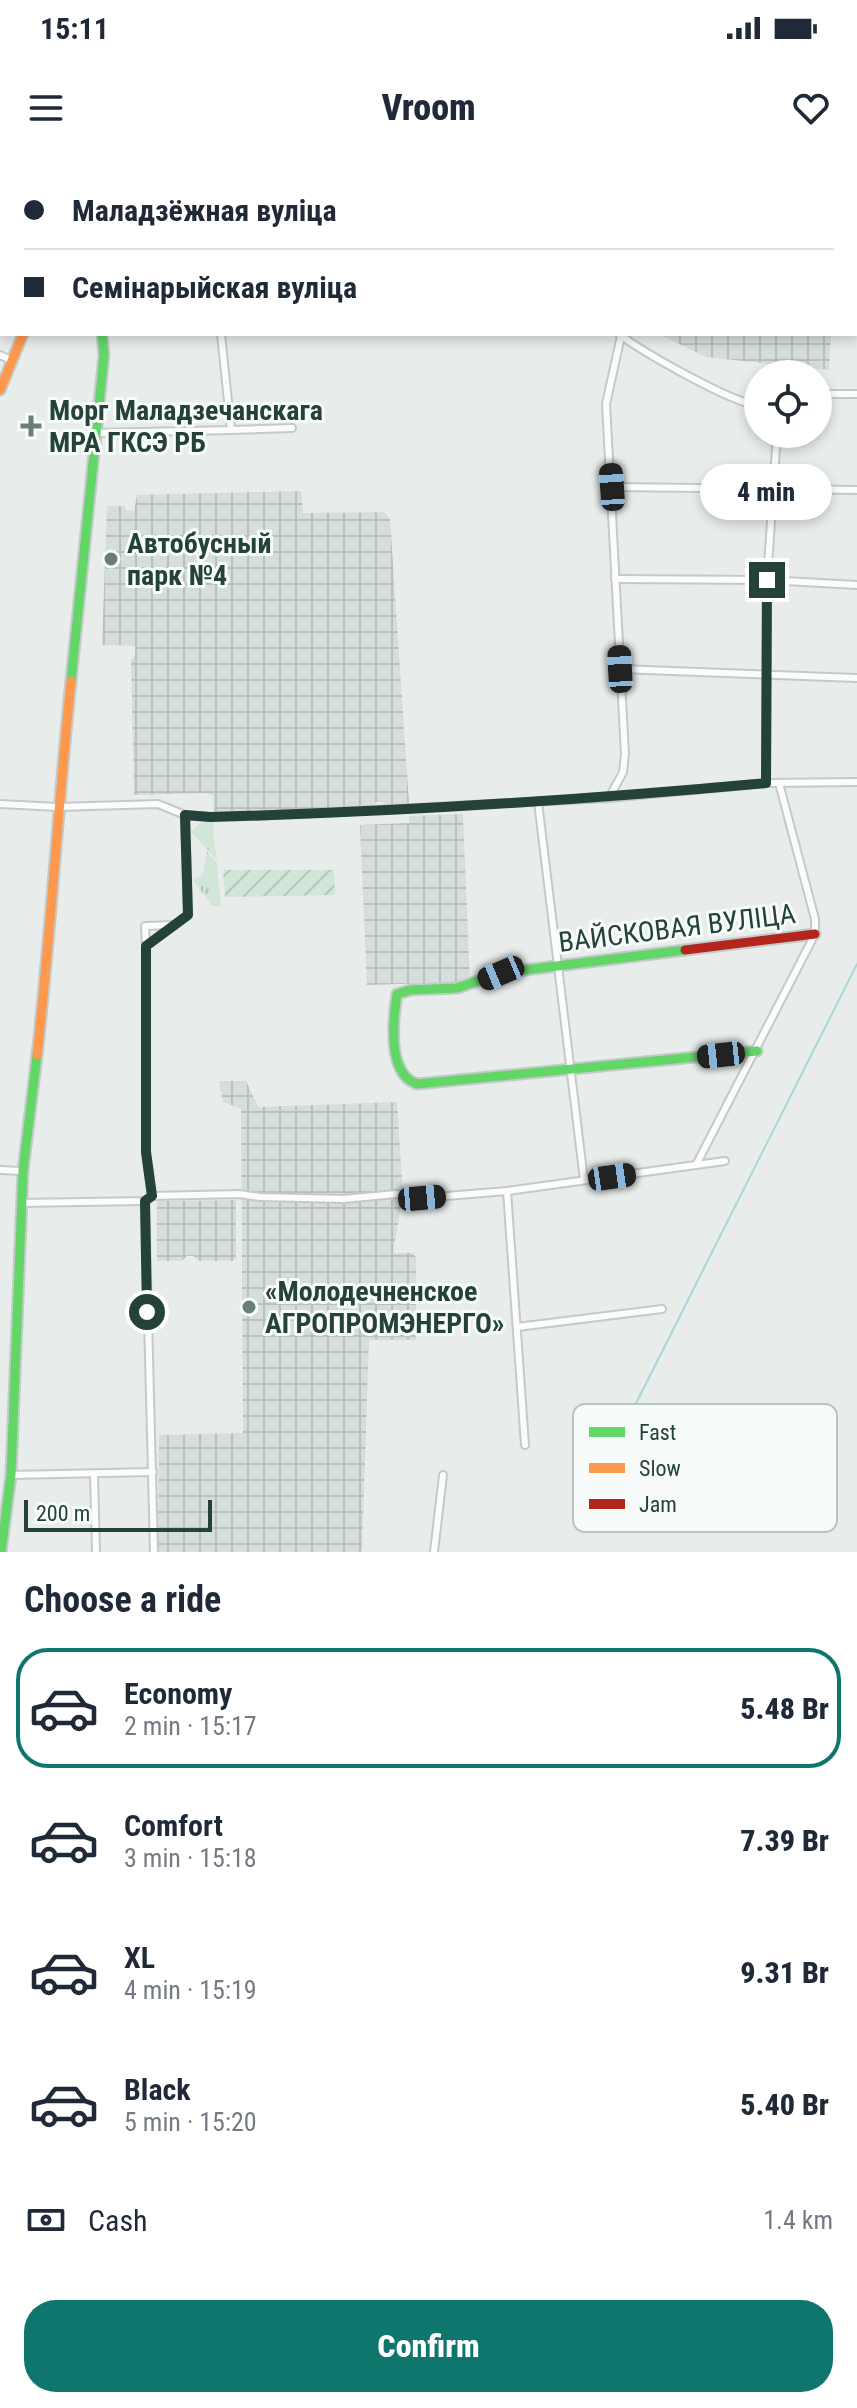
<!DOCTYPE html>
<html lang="en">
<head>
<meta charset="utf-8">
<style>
	:root { --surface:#fff; --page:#f6f6f7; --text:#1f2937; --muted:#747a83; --line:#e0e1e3; --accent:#0f766e }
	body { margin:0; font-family:"Roboto Condensed",sans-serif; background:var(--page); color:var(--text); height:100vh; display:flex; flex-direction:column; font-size:30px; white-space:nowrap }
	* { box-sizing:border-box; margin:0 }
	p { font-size:26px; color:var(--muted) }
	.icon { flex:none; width:44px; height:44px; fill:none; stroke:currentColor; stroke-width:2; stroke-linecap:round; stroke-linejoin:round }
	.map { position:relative; height:1392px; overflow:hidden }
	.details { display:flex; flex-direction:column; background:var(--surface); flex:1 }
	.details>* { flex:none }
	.banner { position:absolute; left:0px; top:0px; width:858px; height:176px; box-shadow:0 4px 12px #0003; display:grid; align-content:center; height:176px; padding:0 24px; background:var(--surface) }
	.buttons { position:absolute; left:744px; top:200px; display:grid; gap:16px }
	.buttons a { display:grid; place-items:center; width:88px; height:88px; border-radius:50%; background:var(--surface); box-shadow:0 4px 12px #0003; font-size:40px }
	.scale { position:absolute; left:24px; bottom:20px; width:188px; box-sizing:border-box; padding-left:8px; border:4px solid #24423a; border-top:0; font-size:22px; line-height:28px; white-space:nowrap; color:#24423a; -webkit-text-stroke:6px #f7fbf9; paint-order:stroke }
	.end { position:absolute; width:36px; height:36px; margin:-18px; border:10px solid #24423a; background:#fff; box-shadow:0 0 0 4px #fff }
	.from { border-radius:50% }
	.bubble { position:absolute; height:56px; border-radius:28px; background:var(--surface); box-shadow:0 4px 12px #0003; font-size:26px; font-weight:800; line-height:56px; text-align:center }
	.car { position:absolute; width:24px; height:48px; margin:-24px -12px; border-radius:10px; box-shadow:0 0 6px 2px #0007; background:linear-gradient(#222 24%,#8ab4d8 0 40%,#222 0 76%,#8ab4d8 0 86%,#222 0) }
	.banner b { display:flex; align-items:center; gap:28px; height:76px; font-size:30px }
	.banner b+b { border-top:2px solid var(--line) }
	.banner i { width:20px; height:20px; background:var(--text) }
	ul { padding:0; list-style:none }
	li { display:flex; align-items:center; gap:24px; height:120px; margin:0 16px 12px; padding:0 8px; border:4px solid transparent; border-radius:32px }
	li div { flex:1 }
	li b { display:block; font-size:30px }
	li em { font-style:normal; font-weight:800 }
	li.selected { border-color:var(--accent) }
	li>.icon { width:72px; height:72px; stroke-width:1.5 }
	h2 { padding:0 24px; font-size:36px; line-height:96px }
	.pay { display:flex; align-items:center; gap:20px; height:88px; padding:0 24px; font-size:30px }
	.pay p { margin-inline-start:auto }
	.primary-button { display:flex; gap:16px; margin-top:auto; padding:16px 24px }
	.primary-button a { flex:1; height:92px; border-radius:32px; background:var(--accent); color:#fff; font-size:32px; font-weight:800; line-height:92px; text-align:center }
	.status { display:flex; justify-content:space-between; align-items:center; height:56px; padding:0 40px; background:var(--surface); direction:ltr }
	.status svg { height:22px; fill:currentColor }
	header { display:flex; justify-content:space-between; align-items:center; height:104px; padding:0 24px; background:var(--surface); font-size:36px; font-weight:800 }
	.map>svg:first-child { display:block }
</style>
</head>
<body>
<div class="status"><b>15:11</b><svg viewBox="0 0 49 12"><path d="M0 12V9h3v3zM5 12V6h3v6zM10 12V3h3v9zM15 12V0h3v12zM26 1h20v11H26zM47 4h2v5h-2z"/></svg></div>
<header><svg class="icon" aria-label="menu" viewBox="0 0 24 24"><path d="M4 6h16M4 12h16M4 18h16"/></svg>Vroom<svg class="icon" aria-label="heart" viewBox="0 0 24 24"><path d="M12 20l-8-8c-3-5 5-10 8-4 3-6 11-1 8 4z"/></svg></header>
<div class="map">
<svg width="857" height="1392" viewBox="0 0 857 1392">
	<defs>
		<pattern id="industrial-grid" width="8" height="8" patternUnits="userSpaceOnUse" patternTransform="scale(2)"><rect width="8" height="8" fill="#d6dedb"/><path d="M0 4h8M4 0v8" fill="none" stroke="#b8c0bd"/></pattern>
		<pattern id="grass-tufts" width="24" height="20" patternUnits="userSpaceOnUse" patternTransform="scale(2)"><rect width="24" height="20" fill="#d1e6d8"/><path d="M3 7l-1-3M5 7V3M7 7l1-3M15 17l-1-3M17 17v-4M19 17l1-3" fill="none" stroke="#b3c6ba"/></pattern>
		<pattern id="garden-furrows" width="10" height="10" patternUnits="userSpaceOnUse" patternTransform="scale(2)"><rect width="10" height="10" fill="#d1e6d8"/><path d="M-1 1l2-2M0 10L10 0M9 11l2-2" fill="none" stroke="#b3c6ba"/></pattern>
	</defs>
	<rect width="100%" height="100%" fill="#e8edeb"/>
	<!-- built -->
	<polygon fill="#d6dedb" points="139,0 326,0 326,2"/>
	<!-- industrial -->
	<g fill="url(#industrial-grid)">
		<polygon points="588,0 854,0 857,2 857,58 856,2"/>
		<polygon points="659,174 831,174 829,210 706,197"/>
		<polygon points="301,331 303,353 384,352 390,359 409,643 386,646 383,642 376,642 372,648 214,652 213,635 207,633 134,635 131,500 135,495 135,486 102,485 107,346 125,346 126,350 134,351 137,335"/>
		<polygon points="463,654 470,822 367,825 360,665 409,663 409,656"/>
		<polygon points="219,921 246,921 258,947 397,942 403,1035 393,1093 413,1093 416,1097 416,1180 369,1180 362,1392 158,1392 159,1275 243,1273 241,949 223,942"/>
		<polygon points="236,1040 236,1098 233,1101 199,1101 193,1096 187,1096 182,1101 157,1101 157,1041"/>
	</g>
	<!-- grass -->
	<g fill="url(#grass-tufts)">
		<polygon points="205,662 213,662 214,677 209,681 214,678 215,689 209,689 216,690 217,700 191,672 199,664"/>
		<polygon points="207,691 217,703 221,746 212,746 193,720 203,714"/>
	</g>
	<!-- garden -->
	<polygon fill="url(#garden-furrows)" points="223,710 334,710 335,735 225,737"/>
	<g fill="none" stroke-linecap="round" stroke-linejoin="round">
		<!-- stream -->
		<polyline stroke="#a9d4db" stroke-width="2" points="606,1303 857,804"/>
		<defs>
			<g id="street">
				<polyline points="206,0 207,2"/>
				<polyline points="0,42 2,42"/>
				<polyline points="856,63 857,63"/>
				<path d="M619,174c22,17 114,70 139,71"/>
				<polyline points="0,195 13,201"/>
				<polyline points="818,234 857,234"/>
				<polyline points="231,270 292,268"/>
				<polyline points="97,273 231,270 221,174"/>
				<polyline points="612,327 857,330"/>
				<polyline points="615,419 767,420 857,425"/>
				<polyline points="620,509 857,518"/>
				<polyline points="766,623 767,420 777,274"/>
				<polyline points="609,638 623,612 625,594 606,244 621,176"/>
				<polyline points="538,642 584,1020"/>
				<polyline points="0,644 58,647 158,644 185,655 210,657 253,656 609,638 766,623 857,622"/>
				<polyline points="146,785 145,766 174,765"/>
				<polyline points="696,1005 815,774 815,759 779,623"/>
				<polyline points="0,1010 23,1011"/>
				<polyline points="507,1031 525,1285"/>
				<polyline points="152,1036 146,992 146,786 188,755 185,655"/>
				<polyline points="145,1041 154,1392"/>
				<polyline points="21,1043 145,1041 152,1036 239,1034 260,1037 343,1039 396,1034 422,1038 507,1031 725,1001"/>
				<polyline points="517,1167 662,1149"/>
				<polyline points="94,1314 96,1392"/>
				<polyline points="11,1315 153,1312"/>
				<polyline points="434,1392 443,1315"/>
			</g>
			<g id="fast">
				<polyline points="71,521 104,195 102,174"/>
				<path d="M685,790l-184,23 -44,15 -46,2 -14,4c-4,26 -10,80 20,90l340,-33"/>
				<polyline points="1,1392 11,1315 23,1011 37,895"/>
			</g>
			<g id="slow">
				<polyline points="85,0 86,2"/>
				<polyline points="0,230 23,174"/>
				<path d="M37,895c14,-125 21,-249 34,-374"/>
			</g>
			<polyline id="jam" points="685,790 815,774"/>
		</defs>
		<!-- street casing -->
		<use href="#street" stroke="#c5cac8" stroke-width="10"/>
		<!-- fast casing -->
		<use href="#fast" stroke="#c3cbc8" stroke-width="13"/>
		<!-- slow casing -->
		<use href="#slow" stroke="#c3cbc8" stroke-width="13"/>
		<!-- jam casing -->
		<use href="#jam" stroke="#c3cbc8" stroke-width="13"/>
		<!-- street -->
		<use href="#street" stroke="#fcfcfc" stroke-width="6"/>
		<!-- fast -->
		<use href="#fast" stroke="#63d668" stroke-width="9"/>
		<!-- slow -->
		<use href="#slow" stroke="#ff974d" stroke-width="9"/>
		<!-- jam -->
		<use href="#jam" stroke="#b3261e" stroke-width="9"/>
	</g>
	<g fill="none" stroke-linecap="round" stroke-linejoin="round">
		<!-- route -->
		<path stroke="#24423a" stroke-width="10" d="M147,1152l-2,-111 7,-5 -6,-44v-206l42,-31 -3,-100 25,2c186,-5 371,-17 556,-34l1,-203"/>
	</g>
	<!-- markers -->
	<g fill="#697e78" stroke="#f7fbf9" stroke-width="3">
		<path d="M27 254h8v8h8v8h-8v8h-8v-8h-8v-8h8z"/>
		<circle cx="111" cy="399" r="8"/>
		<circle cx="249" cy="1147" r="8"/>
	</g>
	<g text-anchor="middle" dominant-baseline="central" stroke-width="6" stroke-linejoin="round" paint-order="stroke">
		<!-- poi labels -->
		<g font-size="28" font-weight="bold" fill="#24423a" stroke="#f7fbf9" text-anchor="start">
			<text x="49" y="250">Морг Маладзечанскага<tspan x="49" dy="32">МРА ГКСЭ РБ</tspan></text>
			<text x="127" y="383">Автобусный<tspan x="127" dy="32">парк №4</tspan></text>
			<text x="265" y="1131">«Молодечненское<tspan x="265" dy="32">АГРОПРОМЭНЕРГО»</tspan></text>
		</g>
		<!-- street labels -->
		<g font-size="28" fill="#24423a" stroke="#f7fbf9">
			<text transform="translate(677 768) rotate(-7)">ВАЙСКОВАЯ ВУЛІЦА</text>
		</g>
	</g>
	<!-- legend -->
	<rect x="573" y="1244" width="264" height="128" rx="12" fill="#f7fbf9" stroke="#b8c4c0" stroke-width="2"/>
	<rect x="589" y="1267" width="36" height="10" fill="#63d668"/>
	<rect x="589" y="1303" width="36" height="10" fill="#ff974d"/>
	<rect x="589" y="1339" width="36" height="10" fill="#b3261e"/>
	<g font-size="22" fill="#24423a">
		<text x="639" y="1280">Fast</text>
		<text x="639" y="1316">Slow</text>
		<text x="639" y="1352">Jam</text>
	</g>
</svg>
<div class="buttons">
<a><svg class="icon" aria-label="locate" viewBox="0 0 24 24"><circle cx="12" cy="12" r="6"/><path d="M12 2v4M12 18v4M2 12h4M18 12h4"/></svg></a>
</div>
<div class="scale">200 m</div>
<i class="end from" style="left:147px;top:1152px"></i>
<i class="end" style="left:767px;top:420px"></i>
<div class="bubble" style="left:700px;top:304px;width:132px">4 min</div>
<i class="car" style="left:612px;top:327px;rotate:356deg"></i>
<i class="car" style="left:620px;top:509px;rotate:357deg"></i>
<i class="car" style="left:501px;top:813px;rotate:247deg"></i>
<i class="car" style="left:721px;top:895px;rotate:264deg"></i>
<i class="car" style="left:612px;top:1017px;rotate:82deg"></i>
<i class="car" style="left:422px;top:1038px;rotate:85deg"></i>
<div class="banner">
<b><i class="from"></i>Маладзёжная вуліца</b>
<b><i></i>Семінарыйская вуліца</b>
</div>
</div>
<section class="details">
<h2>Choose a ride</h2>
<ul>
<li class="selected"><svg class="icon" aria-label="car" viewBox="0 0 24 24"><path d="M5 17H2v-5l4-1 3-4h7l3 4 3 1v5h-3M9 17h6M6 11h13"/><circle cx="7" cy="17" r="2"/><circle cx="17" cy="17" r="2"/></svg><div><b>Economy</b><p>2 min · 15:17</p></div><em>5.48 Br</em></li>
<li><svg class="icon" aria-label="car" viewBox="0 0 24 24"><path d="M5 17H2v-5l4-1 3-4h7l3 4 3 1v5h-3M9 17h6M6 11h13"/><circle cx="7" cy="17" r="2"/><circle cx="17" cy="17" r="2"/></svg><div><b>Comfort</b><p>3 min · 15:18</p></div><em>7.39 Br</em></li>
<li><svg class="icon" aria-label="car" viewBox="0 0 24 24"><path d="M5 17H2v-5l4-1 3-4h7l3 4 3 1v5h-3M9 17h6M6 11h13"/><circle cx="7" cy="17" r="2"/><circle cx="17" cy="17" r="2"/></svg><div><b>XL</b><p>4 min · 15:19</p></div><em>9.31 Br</em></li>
<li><svg class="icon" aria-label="car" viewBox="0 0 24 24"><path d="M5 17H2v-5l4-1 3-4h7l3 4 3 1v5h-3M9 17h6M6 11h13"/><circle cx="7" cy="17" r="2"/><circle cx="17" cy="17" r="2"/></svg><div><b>Black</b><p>5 min · 15:20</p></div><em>5.40 Br</em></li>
</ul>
<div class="pay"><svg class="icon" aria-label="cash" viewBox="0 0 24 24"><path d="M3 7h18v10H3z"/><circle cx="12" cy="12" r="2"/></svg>Cash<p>1.4 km</p></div>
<div class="primary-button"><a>Confirm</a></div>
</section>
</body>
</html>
